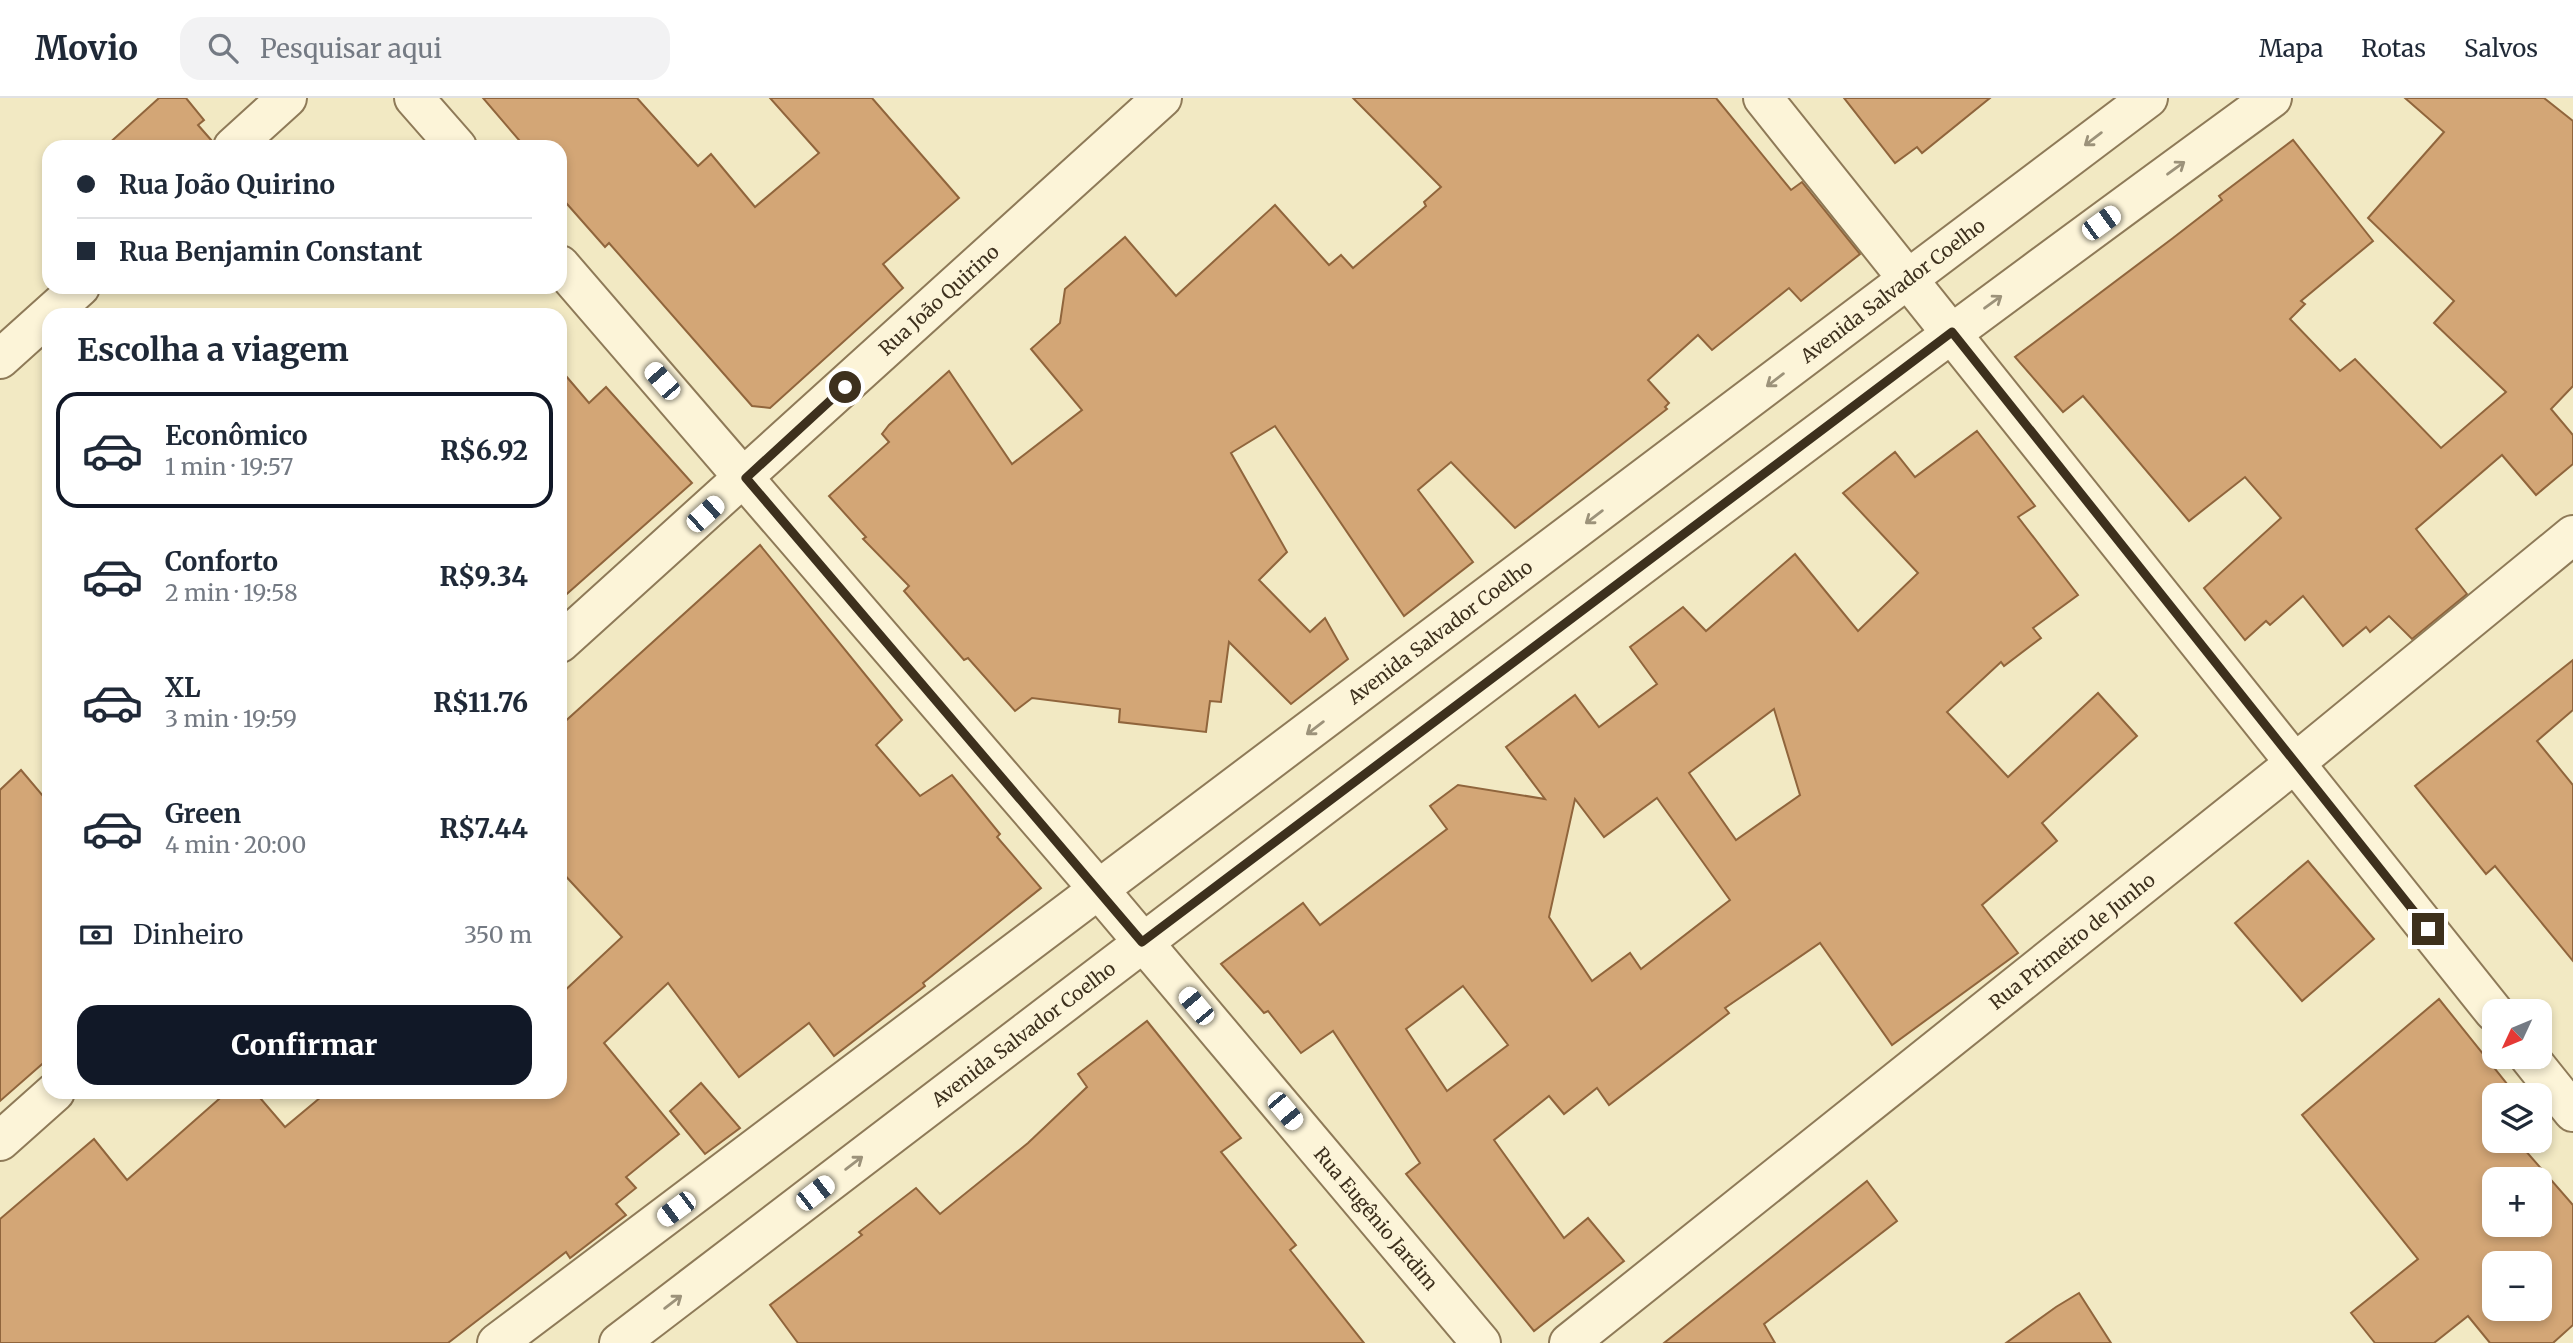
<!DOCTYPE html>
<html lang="pt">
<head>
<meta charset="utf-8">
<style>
	:root { --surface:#fff; --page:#f2f2f3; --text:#1f2937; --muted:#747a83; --line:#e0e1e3; --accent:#111827 }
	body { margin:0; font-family:Merriweather,serif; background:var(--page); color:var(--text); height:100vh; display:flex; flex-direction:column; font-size:26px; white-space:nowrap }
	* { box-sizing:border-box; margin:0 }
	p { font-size:23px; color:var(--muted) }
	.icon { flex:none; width:38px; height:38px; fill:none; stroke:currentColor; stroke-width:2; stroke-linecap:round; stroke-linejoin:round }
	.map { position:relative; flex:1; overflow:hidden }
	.panel { position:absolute; left:42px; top:210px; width:525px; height:791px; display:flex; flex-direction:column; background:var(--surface); border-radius:21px; box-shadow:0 4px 10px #0003 }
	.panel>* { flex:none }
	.banner { position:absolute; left:42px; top:42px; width:525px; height:154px; border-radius:21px; box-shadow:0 4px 10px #0003; display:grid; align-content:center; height:154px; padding:0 35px; background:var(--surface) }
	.needle { width:46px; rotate:226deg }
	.buttons { position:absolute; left:2482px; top:901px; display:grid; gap:14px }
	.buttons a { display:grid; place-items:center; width:70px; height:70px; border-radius:14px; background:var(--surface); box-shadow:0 4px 10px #0003; font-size:35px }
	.end { position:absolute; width:32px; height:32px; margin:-16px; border:9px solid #3d301d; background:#fff; box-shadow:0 0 0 4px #fff }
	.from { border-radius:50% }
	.car { position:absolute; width:21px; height:42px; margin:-21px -10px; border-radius:9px; box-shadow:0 0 5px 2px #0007; background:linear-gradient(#fff 24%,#345 0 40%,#fff 0 76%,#345 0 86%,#fff 0) }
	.banner b { display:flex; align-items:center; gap:24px; height:66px; font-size:26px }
	.banner b+b { border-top:2px solid var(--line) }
	.banner i { width:18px; height:18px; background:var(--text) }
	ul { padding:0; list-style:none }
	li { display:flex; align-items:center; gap:21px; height:116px; margin:0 14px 10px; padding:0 21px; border:4px solid transparent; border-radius:21px }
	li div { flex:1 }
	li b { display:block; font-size:26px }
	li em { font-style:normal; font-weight:800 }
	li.active { border-color:var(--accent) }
	li>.icon { width:63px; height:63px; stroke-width:1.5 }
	h2 { padding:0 35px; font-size:32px; line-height:84px }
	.pay { display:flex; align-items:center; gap:18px; height:77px; padding:0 35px; font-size:26px }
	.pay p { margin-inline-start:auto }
	.primary-button { display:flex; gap:14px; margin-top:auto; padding:14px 35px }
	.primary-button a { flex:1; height:80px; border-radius:21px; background:var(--accent); color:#fff; font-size:28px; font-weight:800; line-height:80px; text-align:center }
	header { display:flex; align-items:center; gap:42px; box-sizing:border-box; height:98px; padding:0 35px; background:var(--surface); border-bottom:2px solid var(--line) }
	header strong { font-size:33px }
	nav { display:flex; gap:38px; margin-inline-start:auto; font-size:24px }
	.search { width:490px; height:63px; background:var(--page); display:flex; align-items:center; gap:18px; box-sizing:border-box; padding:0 24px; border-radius:21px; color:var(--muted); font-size:26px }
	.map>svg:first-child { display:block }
</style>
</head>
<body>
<header>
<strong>Movio</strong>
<div class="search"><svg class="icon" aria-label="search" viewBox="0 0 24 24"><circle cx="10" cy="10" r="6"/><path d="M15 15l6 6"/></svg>Pesquisar aqui</div>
<nav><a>Mapa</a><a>Rotas</a><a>Salvos</a></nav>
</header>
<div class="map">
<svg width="2573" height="1245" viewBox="0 0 2573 1245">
	<rect width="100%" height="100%" fill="#f2e9c3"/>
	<!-- building -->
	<g fill="#d3a676" stroke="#90653c" stroke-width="2" fill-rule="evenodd">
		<polygon points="159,0 186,0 204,22 198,27 212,43 212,49 105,49"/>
		<polygon points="483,0 637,0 698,68 711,56 755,109 819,55 770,0 872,0 959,100 883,166 903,190 770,310 752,308 609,145 605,149 560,98 560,49 525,49"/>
		<polygon points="1353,0 1716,0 1791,92 1802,84 1860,156 1801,203 1789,190 1712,252 1698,237 1648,282 1669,305 1665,309 1667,311 1515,430 1451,364 1418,392 1473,464 1404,518 1275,328 1231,355 1287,454 1259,482 1310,534 1325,520 1348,561 1291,606 1229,544 1221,604 1210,603 1206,634 1119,624 1120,611 1032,600 1015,613 968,560 964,562 904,493 909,488 863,441 866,439 829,398 889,344 882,336 889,327 949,273 1012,366 1082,312 1031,251 1060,225 1065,191 1125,139 1176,198 1275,107 1329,167 1341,157 1353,170 1426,108 1424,104 1441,89"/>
		<polygon points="1844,0 1990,0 1922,55 1917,49 1895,65"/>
		<polygon points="2405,0 2544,0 2573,23 2573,288 2551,311 2573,337 2573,366 2536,397 2502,357 2416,431 2467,496 2412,541 2389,518 2370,534 2366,529 2343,548 2303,498 2270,527 2266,523 2245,542 2204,490 2281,420 2245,379 2189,423 2083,298 2063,314 2015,259 2173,140 2222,102 2219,98 2293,42 2373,143 2301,203 2305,206 2290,221 2340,273 2355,261 2441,350 2506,294 2434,225 2454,203 2368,120 2444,34"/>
		<polygon points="560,271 589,305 606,289 692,385 560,502"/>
		<path d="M1977,333l58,75 -17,11 60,78 -45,33 8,10 -37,28 -3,-4 -54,50 61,65 90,-84 39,43 -95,87 15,18 -75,64 36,48 -126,92 -72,-102 -95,65 4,5 -120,92 -12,-17 -33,26 -15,-18 -55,44 70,98 24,-20 36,43 -90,70 -128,-157 14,-11 -87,-132 -32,22 -33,-42 -4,2 -43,-49 82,-61 17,22 127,-96 -17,-23 28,-21 87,14 -39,-52 69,-52 24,32 58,-43 -27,-37 53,-40 23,24 89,-77 63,77 60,-58 -75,-80 52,-41 20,25zM1774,611l26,86 -64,45 -47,-67zM1657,700l73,102 -89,69 -11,-16 -38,28 -43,-64 26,-118 29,38zM1463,888l45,59 -61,46 -41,-62z"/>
		<polygon points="760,447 902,622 876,647 920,698 952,677 1000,736 997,739 1041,790 923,885 925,888 834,958 809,925 739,979 668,885 604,945 679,1036 626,1079 636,1090 616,1106 626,1117 570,1160 566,1154 448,1245 0,1245 0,1121 94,1041 127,1082 227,994 255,994 285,1029 327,994 560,994 560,897 622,839 560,772 560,628"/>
		<polygon points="2573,562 2573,612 2537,643 2573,687 2573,863 2495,768 2486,776 2415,688"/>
		<polygon points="21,672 49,705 49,960 0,1003 0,692"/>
		<polygon points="2308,763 2374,841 2302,903 2235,825"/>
		<path d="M2439,901l73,91v6h-18v45h23l56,64v120l-20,18h-63l-22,-27 -34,27h-59l-24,-30 67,-54 -116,-144zM2494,1082h45v45h-45zM2494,1166h45v45h-45z"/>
		<polygon points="1147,923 1241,1040 1221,1054 1296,1147 1290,1152 1364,1245 798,1245 770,1207 862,1137 859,1134 916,1090 940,1116 1028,1045 1087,989 1078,976"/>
		<polygon points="701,985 740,1030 705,1056 670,1013"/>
		<polygon points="1867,1083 1897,1123 1764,1226 1775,1245 1664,1245"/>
		<polygon points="2079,1195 2111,1245 2006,1245 2056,1209"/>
	</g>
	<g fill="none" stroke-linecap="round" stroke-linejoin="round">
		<defs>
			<g id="minor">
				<polyline points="414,0 457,49"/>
				<polyline points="1763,0 2494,914"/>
				<polyline points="233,49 287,0"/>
				<path id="s1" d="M560,167l540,626 381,452"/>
				<polyline points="0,261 80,189"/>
				<path id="s2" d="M560,545l602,-545"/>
				<polyline points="2529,959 2573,1014"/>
				<polyline points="0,1043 55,994"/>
				<path id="s3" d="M497,1245l1651,-1245"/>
				<path id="s4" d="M619,1245c548,-419 1096,-839 1653,-1245"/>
				<path id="s5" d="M1569,1245l726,-580 278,-228"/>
			</g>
		</defs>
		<!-- minor casing -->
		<use href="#minor" stroke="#8e7a58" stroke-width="42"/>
		<!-- minor -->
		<use href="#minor" stroke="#fcf4d8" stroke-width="38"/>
	</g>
	<!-- one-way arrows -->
	<defs><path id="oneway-shaft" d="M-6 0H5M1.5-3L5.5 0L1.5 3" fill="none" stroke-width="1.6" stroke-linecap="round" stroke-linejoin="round" transform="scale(1.75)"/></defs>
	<g stroke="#9c927a">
		<use href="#oneway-shaft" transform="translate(2093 41) rotate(143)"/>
		<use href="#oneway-shaft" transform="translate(2176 70) rotate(-36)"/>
		<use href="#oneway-shaft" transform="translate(1993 204) rotate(-36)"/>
		<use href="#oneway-shaft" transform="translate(1775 282) rotate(143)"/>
		<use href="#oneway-shaft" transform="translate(1594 419) rotate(143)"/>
		<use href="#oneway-shaft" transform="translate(1315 630) rotate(143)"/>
		<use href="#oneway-shaft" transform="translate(854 1065) rotate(-37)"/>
		<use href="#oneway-shaft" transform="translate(673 1204) rotate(-37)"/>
	</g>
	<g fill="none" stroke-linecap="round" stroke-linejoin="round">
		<!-- route -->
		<polyline stroke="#3d301d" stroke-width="9" points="845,289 746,380 1142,844 1952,234 2428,831"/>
	</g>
	<g text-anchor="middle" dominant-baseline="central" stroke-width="7" stroke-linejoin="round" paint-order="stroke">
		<!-- street labels -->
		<g font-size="19" fill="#3d301d" stroke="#f9f2d4">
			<text stroke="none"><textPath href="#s3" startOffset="1748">Avenida Salvador Coelho</textPath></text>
			<text stroke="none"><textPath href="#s2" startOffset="511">Rua João Quirino</textPath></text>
			<text stroke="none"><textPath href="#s3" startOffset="1181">Avenida Salvador Coelho</textPath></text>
			<text stroke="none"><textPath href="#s5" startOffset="644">Rua Primeiro de Junho</textPath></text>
			<text stroke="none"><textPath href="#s4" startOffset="509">Avenida Salvador Coelho</textPath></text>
			<text stroke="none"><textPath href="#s1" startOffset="1255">Rua Eugênio Jardim</textPath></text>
		</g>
	</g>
</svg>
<div class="buttons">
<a><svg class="needle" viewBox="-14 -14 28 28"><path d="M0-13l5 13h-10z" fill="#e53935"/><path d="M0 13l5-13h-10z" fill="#747a83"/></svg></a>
<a><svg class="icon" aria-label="layers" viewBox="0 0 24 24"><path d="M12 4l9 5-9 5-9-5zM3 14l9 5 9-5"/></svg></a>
<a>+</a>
<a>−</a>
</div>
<i class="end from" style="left:845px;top:289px"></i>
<i class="end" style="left:2428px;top:831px"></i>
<i class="car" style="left:2101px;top:125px;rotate:54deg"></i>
<i class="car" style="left:662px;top:283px;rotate:319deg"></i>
<i class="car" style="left:705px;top:416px;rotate:48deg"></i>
<i class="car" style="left:1196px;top:908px;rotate:320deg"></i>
<i class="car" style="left:1285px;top:1013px;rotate:140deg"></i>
<i class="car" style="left:815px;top:1095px;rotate:52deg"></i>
<i class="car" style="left:676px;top:1111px;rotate:233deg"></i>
<div class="banner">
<b><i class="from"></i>Rua João Quirino</b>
<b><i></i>Rua Benjamin Constant</b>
</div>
<section class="panel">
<h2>Escolha a viagem</h2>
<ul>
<li class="active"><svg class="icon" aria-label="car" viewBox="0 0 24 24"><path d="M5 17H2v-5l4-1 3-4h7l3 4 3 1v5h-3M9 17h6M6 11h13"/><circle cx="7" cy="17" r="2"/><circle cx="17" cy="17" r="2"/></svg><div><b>Econômico</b><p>1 min · 19:57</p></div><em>R$6.92</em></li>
<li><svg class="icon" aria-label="car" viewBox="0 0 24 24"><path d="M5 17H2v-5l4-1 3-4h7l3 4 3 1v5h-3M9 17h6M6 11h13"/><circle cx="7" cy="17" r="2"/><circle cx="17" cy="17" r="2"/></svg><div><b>Conforto</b><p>2 min · 19:58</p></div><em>R$9.34</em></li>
<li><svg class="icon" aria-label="car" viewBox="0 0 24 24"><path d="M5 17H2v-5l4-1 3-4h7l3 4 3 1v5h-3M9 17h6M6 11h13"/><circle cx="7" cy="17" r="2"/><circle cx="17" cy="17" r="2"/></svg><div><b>XL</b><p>3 min · 19:59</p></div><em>R$11.76</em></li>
<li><svg class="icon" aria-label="car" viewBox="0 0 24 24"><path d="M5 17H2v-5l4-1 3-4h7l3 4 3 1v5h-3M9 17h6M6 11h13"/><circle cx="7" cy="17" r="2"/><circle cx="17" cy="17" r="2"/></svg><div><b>Green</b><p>4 min · 20:00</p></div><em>R$7.44</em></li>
</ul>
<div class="pay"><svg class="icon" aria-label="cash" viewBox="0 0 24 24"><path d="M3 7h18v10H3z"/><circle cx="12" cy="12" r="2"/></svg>Dinheiro<p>350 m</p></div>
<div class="primary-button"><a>Confirmar</a></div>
</section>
</div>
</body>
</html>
